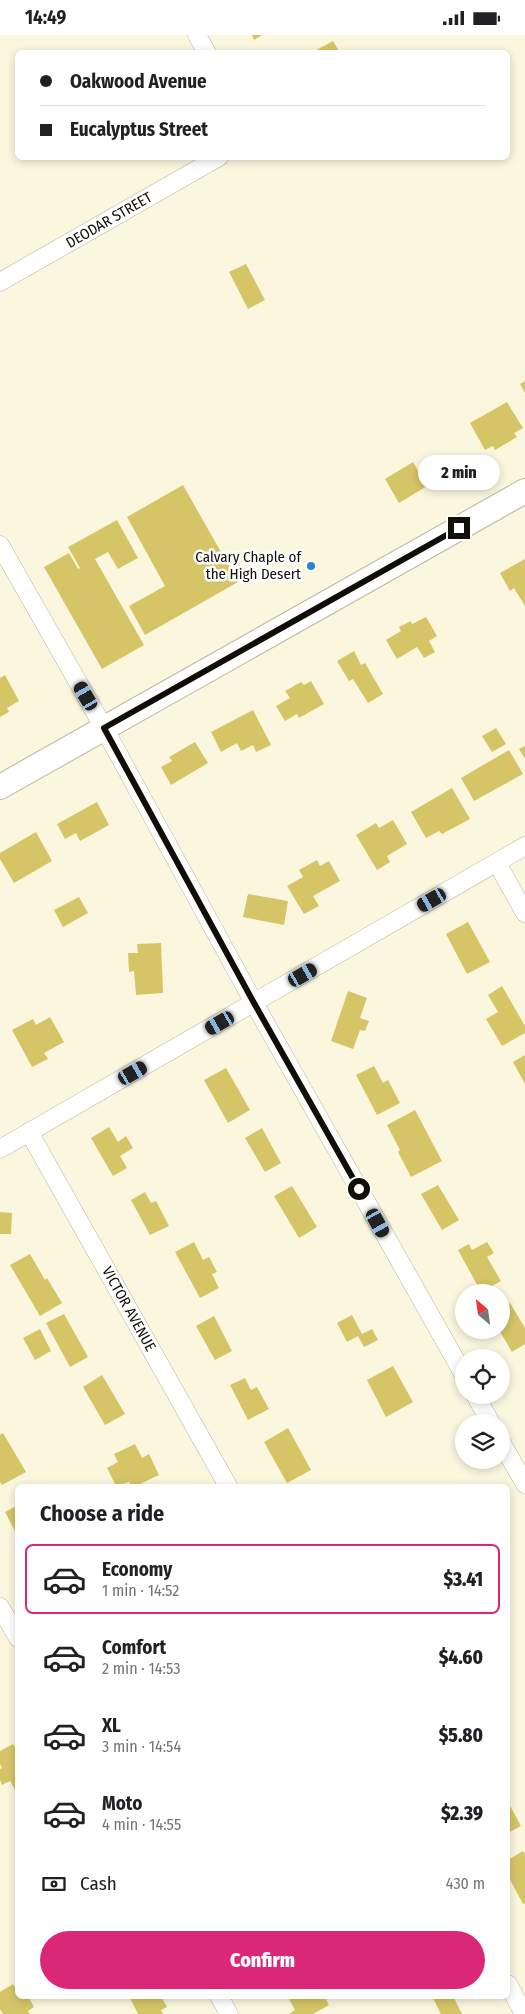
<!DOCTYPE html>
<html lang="en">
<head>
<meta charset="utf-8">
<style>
	:root { --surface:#fff; --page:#f6f6f6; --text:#202124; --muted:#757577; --line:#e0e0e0; --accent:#db2777 }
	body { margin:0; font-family:"Fira Sans Condensed",sans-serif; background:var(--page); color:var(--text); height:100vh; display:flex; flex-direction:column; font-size:19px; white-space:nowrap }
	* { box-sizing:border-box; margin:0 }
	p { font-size:16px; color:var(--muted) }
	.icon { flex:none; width:28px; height:28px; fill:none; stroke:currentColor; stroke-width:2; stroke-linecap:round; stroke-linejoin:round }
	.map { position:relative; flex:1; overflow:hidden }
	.panel { position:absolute; left:15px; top:1449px; width:495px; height:515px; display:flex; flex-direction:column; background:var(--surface); border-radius:8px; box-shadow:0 2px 8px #0003 }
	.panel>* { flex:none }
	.top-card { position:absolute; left:15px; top:15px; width:495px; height:110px; border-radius:8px; box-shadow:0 2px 8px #0003; display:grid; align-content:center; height:110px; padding:0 25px; background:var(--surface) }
	.needle { width:32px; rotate:331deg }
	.tools { position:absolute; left:455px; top:1249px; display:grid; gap:10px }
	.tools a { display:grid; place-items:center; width:55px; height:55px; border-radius:50%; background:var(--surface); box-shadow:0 2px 8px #0003; font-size:25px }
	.end { position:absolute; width:22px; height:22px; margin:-11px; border:6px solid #100e06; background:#fff; box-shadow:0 0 0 2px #fff }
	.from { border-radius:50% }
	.bubble { position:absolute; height:35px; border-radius:18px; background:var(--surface); box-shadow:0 2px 8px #0003; font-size:16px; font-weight:800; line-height:35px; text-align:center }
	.car { position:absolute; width:15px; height:30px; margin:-15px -8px; border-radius:6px; box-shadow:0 0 4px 1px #0007; background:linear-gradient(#222 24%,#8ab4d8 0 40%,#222 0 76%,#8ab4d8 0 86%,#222 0) }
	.top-card b { display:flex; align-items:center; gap:18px; height:48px; font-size:19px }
	.top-card b+b { border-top:1px solid var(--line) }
	.top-card i { width:12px; height:12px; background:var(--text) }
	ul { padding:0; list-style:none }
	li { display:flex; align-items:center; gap:15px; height:70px; margin:0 10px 8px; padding:0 15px; border:2px solid transparent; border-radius:8px }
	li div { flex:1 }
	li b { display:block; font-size:19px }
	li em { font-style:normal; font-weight:800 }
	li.on { border-color:var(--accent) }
	li>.icon { width:45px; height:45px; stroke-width:1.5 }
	h2 { padding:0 25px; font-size:22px; line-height:60px }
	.pay { display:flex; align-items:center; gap:12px; height:55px; padding:0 25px; font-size:19px }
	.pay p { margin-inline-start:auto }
	.primary-button { display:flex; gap:10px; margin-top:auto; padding:10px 25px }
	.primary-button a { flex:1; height:58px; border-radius:30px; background:var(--accent); color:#fff; font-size:20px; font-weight:800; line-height:58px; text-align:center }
	.status { display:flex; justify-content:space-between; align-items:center; height:35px; padding:0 25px; background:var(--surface); direction:ltr }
	.status svg { height:14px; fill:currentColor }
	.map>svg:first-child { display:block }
</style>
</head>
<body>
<div class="status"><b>14:49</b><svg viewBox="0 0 49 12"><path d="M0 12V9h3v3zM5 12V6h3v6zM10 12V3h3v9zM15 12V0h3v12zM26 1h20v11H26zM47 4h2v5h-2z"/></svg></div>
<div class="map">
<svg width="525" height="1979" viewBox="0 0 525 1979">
	<rect width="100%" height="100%" fill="#fbf7de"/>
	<!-- building -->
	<g fill="#d6c567">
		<polygon points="252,0 262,0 254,5"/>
		<polygon points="333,6 340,18 311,18"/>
		<polygon points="246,229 265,265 248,274 229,237"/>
		<polygon points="525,346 525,358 520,349"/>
		<polygon points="507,367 523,393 514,398 517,402 495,415 493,411 485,415 470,388"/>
		<polygon points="413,427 427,451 399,468 385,444"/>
		<polygon points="183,450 238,547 145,600 129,571 165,551 127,482"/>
		<polygon points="117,485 138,523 118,534 108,517 95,524 144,610 102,634 44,532 69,518 78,534 80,533 68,512"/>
		<polygon points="525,524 525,571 514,553 510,556 500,538"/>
		<polygon points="426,582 437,601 429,606 435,617 424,623 417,612 397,624 386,605 401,596 399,592 411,586 412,589"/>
		<polygon points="354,616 361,630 365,628 383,659 368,668 353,644 349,646 337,626"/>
		<polygon points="5,640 19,666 7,673 9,677 0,682 0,643"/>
		<polygon points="311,646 324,669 299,683 297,679 285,686 276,671 290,663 285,656 301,647 304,650"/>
		<polygon points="253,675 271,710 256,717 253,710 241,716 237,708 221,717 211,697"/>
		<polygon points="496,693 506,709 492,717 482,701"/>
		<polygon points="195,707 208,728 171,750 161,732 172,726 169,722"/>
		<polygon points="525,711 525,724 519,714"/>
		<polygon points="509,715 523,739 474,766 461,743"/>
		<polygon points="452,753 470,784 442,799 439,796 426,803 411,777"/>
		<polygon points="97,767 109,790 80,806 76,798 65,804 57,789"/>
		<polygon points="393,785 407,809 387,821 390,827 377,835 356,800 376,788 379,793"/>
		<polygon points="36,797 52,826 14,848 0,824 0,818"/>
		<polygon points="317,825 320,831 329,826 340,846 313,861 319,871 304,879 287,851 303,842 299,835"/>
		<polygon points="248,859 288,866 284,890 243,882"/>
		<polygon points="79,862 88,878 63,892 54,875"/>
		<polygon points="468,887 490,927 467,939 446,899"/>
		<polygon points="161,908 163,958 136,960 134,936 129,937 128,918 138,918 137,909"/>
		<polygon points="502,951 525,991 525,998 502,1011 486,984 498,977 488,960"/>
		<polygon points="348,956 367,963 360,983 369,986 365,996 360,995 353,1014 331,1006"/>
		<polygon points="50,982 64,1007 44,1018 48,1024 32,1032 12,995 33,984 36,990"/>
		<polygon points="525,1020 525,1049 513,1027"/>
		<polygon points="374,1031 383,1048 388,1045 400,1068 377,1080 356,1040"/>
		<polygon points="226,1033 250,1075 228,1088 204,1045"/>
		<polygon points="415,1075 442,1126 411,1142 398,1117 400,1115 387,1090"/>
		<polygon points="109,1092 118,1107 126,1101 133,1113 120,1121 127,1133 113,1141 91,1103"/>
		<polygon points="262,1093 281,1128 265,1137 245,1103"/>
		<polygon points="438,1150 459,1185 442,1195 421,1159"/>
		<polygon points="292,1151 317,1192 299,1203 274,1161"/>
		<polygon points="145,1157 151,1168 156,1166 169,1191 150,1200 131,1165"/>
		<polygon points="0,1177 12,1178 11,1199 0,1199"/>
		<polygon points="194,1207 203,1225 209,1222 217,1237 212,1239 219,1253 200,1263 175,1217"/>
		<polygon points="487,1207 494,1218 487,1222 501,1246 481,1257 458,1215 469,1209 472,1215"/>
		<polygon points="30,1219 45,1245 47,1243 62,1268 40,1281 10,1230"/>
		<polygon points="510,1268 525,1293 525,1309 512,1317 499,1295 501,1295 501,1273"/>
		<polygon points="64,1279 88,1322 70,1332 46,1288"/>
		<polygon points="352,1280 362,1299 372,1294 378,1305 364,1312 358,1301 347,1307 337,1288"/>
		<polygon points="214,1281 232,1316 215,1325 196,1291"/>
		<polygon points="40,1294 51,1316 35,1325 23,1303"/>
		<polygon points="393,1331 413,1367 386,1382 367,1345"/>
		<polygon points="102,1340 125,1379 105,1390 83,1352"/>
		<polygon points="245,1343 251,1355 257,1352 269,1374 248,1385 230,1350"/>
		<polygon points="288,1393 311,1435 287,1448 264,1407"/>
		<polygon points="3,1398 26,1437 2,1450 0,1447 0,1400"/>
		<polygon points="135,1409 142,1423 149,1419 159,1440 136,1451 132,1451 129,1447 116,1451 107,1433 118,1427 114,1419"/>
		<polygon points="18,1470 18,1502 5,1477"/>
		<polygon points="13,1709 18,1718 18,1760 10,1746 2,1750 0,1745 0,1734 2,1733 0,1729 0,1716"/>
		<polygon points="508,1767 521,1791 508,1798"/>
		<polygon points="523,1816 525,1819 525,1868 523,1869 508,1841 508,1825"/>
		<polygon points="13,1949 18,1957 18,1961 21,1963 28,1961 34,1972 28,1976 30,1979 3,1979 0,1974 0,1957"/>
		<polygon points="129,1961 156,1961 157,1963 161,1961 167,1972 161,1975 163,1979 138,1979"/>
		<polygon points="283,1961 324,1961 329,1970 313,1979 289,1979 295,1975 288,1962 284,1964"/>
		<polygon points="432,1961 453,1961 462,1979 441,1979"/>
	</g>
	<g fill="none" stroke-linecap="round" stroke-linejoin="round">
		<defs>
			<g id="minor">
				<polyline points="197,0 207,18"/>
				<polyline points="0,247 219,122"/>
				<polyline points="0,510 104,693 254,968 464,1340"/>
				<polyline points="497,828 525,878"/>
				<polyline points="29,1097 228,1451"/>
				<polyline points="0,1114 525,811"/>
				<polyline points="475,1360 491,1388"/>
				<polyline points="501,1407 525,1449"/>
				<polyline points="0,1572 18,1603"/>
				<polyline points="508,1949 524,1979"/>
				<polyline points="219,1961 229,1979"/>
			</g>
			<polyline id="secondary" points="0,752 525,456"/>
		</defs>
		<!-- minor casing -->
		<use href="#minor" stroke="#bab69f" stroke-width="19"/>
		<!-- secondary casing -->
		<use href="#secondary" stroke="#bab69f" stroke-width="26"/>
		<!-- minor -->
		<use href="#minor" stroke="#fff" stroke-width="18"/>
		<!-- secondary -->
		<use href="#secondary" stroke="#fff" stroke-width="24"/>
	</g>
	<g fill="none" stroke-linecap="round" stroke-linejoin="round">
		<!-- route -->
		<polyline stroke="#100e06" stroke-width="6" points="359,1154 254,968 104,693 459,493"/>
	</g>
	<!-- markers -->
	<circle fill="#2a83d1" stroke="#fff" stroke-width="2" cx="311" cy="531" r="5"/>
	<g text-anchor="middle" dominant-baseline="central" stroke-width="5" stroke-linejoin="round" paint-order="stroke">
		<!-- street labels -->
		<g font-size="15" fill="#100e06" stroke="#fff">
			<text transform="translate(109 185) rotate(-30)">DEODAR STREET</text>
			<text transform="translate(129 1274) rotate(61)">VICTOR AVENUE</text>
		</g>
		<!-- poi labels -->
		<g font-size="15" fill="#100e06" stroke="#fff" text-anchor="end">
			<text x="301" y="522">Calvary Chaple of<tspan x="301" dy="17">the High Desert</tspan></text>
		</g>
	</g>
</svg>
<div class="tools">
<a><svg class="needle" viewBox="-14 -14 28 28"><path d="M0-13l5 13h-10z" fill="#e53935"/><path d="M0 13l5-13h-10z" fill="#757577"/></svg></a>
<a><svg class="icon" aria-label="locate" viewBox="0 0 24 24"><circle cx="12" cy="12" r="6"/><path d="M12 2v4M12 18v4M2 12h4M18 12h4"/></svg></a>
<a><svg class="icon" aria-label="layers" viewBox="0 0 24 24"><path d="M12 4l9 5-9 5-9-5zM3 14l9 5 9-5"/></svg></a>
</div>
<i class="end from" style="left:359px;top:1154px"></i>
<i class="end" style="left:459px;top:493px"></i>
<div class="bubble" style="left:418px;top:420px;width:82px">2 min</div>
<i class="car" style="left:86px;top:661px;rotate:330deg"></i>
<i class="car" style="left:432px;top:865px;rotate:240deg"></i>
<i class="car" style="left:303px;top:940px;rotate:60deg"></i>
<i class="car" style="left:220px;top:988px;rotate:240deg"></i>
<i class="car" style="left:133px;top:1038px;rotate:60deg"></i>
<i class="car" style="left:378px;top:1188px;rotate:151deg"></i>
<div class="top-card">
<b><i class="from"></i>Oakwood Avenue</b>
<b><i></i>Eucalyptus Street</b>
</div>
<section class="panel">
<h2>Choose a ride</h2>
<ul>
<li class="on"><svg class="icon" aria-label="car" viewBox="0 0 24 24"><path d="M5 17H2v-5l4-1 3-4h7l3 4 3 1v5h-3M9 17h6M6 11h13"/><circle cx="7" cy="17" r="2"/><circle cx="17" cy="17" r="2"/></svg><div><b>Economy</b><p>1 min · 14:52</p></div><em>$3.41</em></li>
<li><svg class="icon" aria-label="car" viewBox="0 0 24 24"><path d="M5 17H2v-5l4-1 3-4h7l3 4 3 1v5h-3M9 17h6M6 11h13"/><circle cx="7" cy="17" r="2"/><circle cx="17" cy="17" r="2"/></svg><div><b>Comfort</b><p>2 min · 14:53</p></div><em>$4.60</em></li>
<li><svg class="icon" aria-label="car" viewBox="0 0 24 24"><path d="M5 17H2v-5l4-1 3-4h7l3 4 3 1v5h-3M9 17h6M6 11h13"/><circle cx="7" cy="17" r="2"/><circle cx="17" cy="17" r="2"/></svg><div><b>XL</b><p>3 min · 14:54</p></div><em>$5.80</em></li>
<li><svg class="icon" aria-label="car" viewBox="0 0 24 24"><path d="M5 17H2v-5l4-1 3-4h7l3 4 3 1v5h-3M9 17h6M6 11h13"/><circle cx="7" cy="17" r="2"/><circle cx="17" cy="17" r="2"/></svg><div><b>Moto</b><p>4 min · 14:55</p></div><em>$2.39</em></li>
</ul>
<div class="pay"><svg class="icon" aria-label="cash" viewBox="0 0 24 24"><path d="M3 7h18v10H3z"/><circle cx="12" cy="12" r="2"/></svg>Cash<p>430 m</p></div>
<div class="primary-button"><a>Confirm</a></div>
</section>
</div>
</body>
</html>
